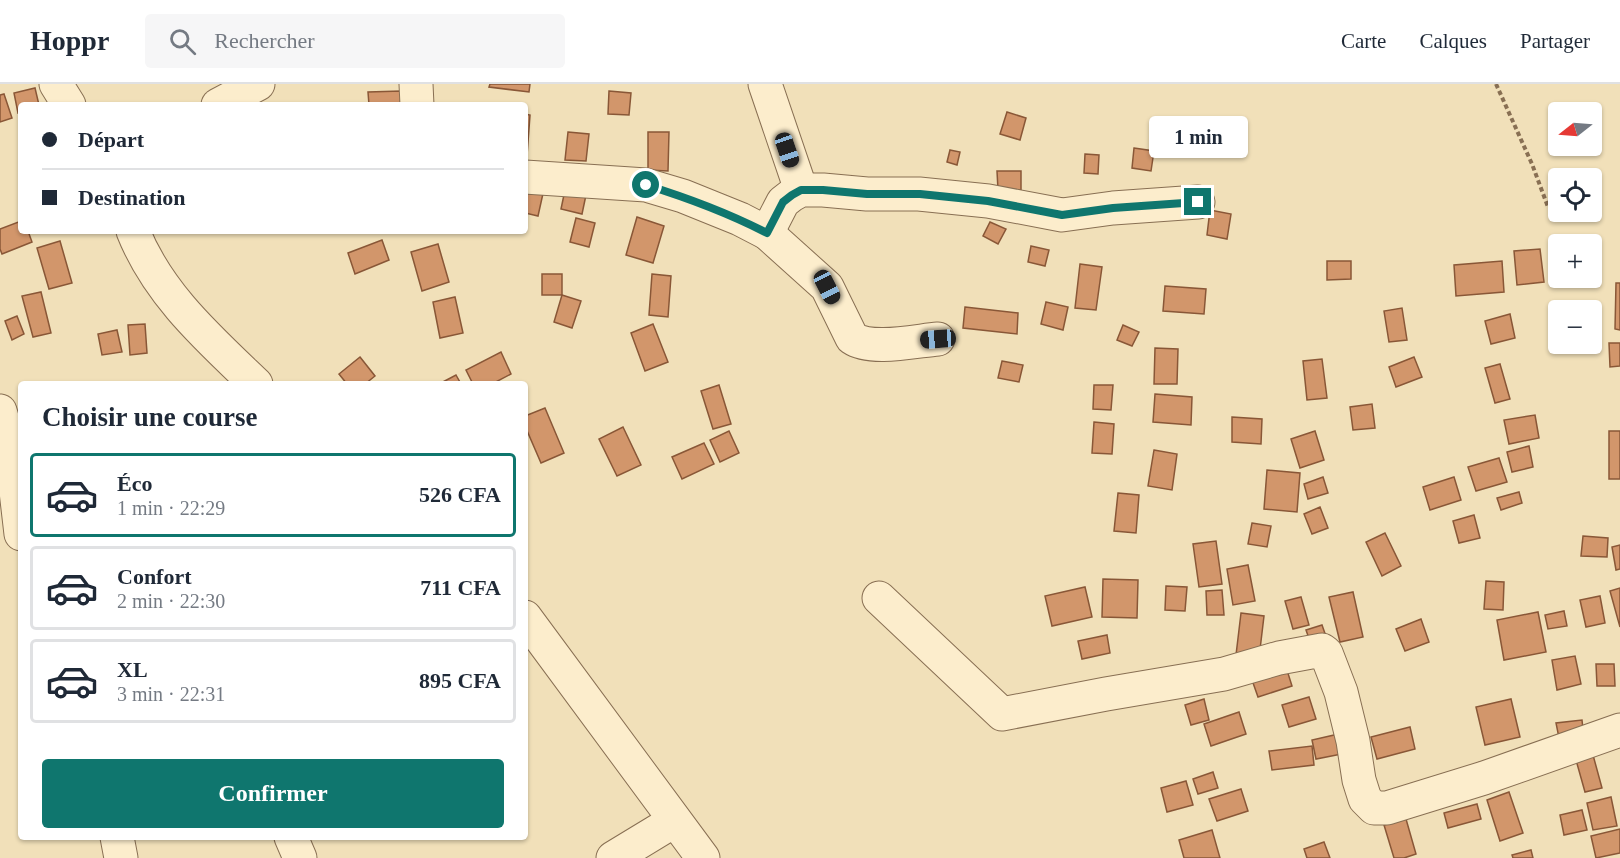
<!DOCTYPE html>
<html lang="fr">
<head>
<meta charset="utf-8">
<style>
	:root { --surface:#fff; --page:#f6f6f7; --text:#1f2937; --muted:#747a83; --line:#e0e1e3; --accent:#0f766e }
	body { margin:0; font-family:Georgia,serif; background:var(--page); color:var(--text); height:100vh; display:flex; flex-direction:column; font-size:22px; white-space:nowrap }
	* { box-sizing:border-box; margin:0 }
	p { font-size:20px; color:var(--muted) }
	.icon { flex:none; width:33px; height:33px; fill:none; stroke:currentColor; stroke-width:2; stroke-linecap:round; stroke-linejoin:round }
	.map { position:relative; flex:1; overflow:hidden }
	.panel { position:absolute; left:18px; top:297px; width:510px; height:459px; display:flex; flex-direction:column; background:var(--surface); border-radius:6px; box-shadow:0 2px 4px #0004 }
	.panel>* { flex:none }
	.hud { position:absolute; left:18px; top:18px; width:510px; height:132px; border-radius:6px; box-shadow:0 2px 4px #0004; display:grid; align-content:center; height:132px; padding:0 24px; background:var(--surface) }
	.needle { width:39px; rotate:253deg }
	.buttons { position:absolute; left:1548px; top:18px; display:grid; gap:12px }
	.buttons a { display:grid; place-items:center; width:54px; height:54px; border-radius:6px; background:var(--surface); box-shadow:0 2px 4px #0004; font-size:30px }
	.end { position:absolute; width:27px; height:27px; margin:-14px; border:8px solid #0f766e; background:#fff; box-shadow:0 0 0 3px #fff }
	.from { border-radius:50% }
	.bubble { position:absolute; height:42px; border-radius:6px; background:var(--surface); box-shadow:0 2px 4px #0004; font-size:20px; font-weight:700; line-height:42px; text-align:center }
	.car { position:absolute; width:18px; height:36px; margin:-18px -9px; border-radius:8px; box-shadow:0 0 4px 2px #0007; background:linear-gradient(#222 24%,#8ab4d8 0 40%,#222 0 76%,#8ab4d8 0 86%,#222 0) }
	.hud b { display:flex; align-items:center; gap:21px; height:57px; font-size:22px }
	.hud b+b { border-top:2px solid var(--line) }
	.hud i { width:15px; height:15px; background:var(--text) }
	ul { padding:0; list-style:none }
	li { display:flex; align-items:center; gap:18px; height:84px; margin:0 12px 9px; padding:0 12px; border:3px solid var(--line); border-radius:6px }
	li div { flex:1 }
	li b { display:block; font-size:22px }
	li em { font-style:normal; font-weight:700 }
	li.active { border-color:var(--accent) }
	li>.icon { width:54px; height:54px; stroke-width:1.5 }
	h2 { padding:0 24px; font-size:27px; line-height:72px }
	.action { display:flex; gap:12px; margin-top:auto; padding:12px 24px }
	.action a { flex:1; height:69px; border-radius:6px; background:var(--accent); color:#fff; font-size:24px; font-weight:700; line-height:69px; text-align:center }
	header { display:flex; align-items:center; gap:36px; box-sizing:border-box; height:84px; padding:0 30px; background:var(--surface); border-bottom:2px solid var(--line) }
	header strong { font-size:28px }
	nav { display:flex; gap:33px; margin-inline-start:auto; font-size:21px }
	.search { width:420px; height:54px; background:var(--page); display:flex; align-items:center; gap:15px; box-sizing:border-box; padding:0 21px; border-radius:6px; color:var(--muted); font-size:22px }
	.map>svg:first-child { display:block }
</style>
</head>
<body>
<header>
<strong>Hoppr</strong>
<div class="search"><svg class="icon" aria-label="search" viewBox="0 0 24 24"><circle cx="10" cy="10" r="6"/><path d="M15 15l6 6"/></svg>Rechercher</div>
<nav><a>Carte</a><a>Calques</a><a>Partager</a></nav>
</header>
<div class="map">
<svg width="1620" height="774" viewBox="0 0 1620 774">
	<rect width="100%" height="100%" fill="#f1e0b9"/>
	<!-- building -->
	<g fill="#d2966b" stroke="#895737" stroke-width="1.5">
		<polygon points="490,0 530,0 529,8 489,3"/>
		<polygon points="35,4 39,21 21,21 21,28 18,29 14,9"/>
		<polygon points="401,7 402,21 369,21 368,8"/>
		<polygon points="609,7 631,9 629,31 608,30"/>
		<polygon points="4,10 12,34 0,38 0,11"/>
		<polygon points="1007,28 1026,34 1020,56 1000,50"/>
		<polygon points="525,30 530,31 526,85 525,85"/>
		<polygon points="568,48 589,50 586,77 565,76"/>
		<polygon points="648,48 669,48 668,87 648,86"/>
		<polygon points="1134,64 1154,67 1151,87 1132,84"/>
		<polygon points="950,66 960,68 957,81 947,78"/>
		<polygon points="1085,70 1099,71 1098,90 1084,89"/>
		<polygon points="997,87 1021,87 1021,106 998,106"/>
		<polygon points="525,100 544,105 538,132 525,129"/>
		<polygon points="565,106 586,111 582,130 561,125"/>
		<polygon points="1210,126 1231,130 1227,155 1207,151"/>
		<polygon points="637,133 664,142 653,179 626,171"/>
		<polygon points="576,134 595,139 589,163 570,158"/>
		<polygon points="21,137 21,147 28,147 32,158 2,170 0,165 0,145"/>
		<polygon points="990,138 1006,145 998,160 983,152"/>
		<polygon points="382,156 389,176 355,190 348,169"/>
		<polygon points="60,157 72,199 49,205 37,164"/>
		<polygon points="438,160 449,198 422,207 411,168"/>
		<polygon points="1031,162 1049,166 1045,182 1028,178"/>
		<polygon points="1540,165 1544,198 1517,201 1514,167"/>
		<polygon points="1327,177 1351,177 1351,195 1327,196"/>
		<polygon points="1502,177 1504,208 1456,212 1454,181"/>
		<polygon points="1080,180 1102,183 1096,226 1075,224"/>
		<rect x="542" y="190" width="20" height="21"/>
		<polygon points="652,190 671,192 668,233 649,231"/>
		<polygon points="1616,199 1620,199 1620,246 1615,245"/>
		<polygon points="1165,202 1206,205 1204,230 1163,227"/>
		<polygon points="41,208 51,249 33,253 22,212"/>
		<polygon points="562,211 581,217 572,244 554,238"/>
		<polygon points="455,213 463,249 440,254 433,218"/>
		<polygon points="1046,218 1068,223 1063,246 1041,240"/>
		<polygon points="965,223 1018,229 1017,250 963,244"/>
		<polygon points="1402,224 1407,256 1389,258 1384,227"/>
		<polygon points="1510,230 1515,254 1491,260 1485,237"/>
		<polygon points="17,232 24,250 12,256 5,237"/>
		<polygon points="145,240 147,269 130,271 128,241"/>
		<polygon points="653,240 668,278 645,287 631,249"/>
		<polygon points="1123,241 1139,248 1132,262 1117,256"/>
		<polygon points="117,246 122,268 102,271 98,250"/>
		<polygon points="1609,259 1620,259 1620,282 1610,283"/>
		<polygon points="1155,264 1178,265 1177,300 1154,300"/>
		<polygon points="501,268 511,290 492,300 473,300 466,286"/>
		<polygon points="360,273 375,292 365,300 347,300 339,290"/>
		<polygon points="1414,273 1422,293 1396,303 1389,283"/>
		<polygon points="1322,275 1327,314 1307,316 1303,277"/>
		<polygon points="1002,277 1023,281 1019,298 998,294"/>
		<polygon points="1500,280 1510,315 1495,319 1485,284"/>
		<polygon points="456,291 461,300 439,300"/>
		<polygon points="719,301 731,340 713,345 701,307"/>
		<polygon points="1094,301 1113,301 1111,326 1093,325"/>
		<polygon points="1155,310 1192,313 1191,341 1153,338"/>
		<polygon points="1372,320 1375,344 1353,346 1350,323"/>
		<polygon points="545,324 564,369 541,379 525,342 525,332"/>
		<polygon points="1535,331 1539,354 1509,360 1504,336"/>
		<polygon points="1232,333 1262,335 1261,360 1232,358"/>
		<polygon points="1094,338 1114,340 1112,370 1092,369"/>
		<polygon points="623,343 641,381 617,392 599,355"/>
		<polygon points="729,347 739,369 720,378 710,356"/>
		<polygon points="1315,347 1324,376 1300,384 1291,355"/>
		<rect x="1609" y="347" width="11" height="48"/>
		<polygon points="704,359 714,380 682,395 672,373"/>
		<polygon points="1529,362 1533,383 1512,388 1507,368"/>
		<polygon points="1154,366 1177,370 1172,406 1148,402"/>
		<polygon points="1499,374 1507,398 1476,407 1468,383"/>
		<polygon points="1267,386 1300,389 1297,428 1264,425"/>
		<polygon points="1323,393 1328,409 1308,415 1304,400"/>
		<polygon points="1454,393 1461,416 1430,426 1423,403"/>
		<polygon points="1519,408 1522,419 1501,426 1497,414"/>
		<polygon points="1118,409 1139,411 1136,449 1114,447"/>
		<polygon points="1320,423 1328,444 1312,450 1304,430"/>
		<polygon points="1474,431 1480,454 1459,459 1453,437"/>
		<polygon points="1252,439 1271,442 1267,463 1248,460"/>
		<polygon points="1385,449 1401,482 1382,492 1366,458"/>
		<polygon points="1583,452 1608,454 1607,473 1581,472"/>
		<polygon points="1216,457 1222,500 1199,503 1193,460"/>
		<polygon points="1620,461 1620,485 1616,486 1612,463"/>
		<polygon points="1248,481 1255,517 1233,521 1227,485"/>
		<polygon points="1103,495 1138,496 1137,534 1102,533"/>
		<polygon points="1486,497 1504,498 1503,526 1484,525"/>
		<polygon points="1166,502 1187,503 1185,527 1165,526"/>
		<polygon points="1085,503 1092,533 1052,542 1045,512"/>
		<polygon points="1620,504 1620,543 1610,507"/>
		<polygon points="1222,506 1224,531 1207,531 1206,507"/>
		<polygon points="1353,508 1363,553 1340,558 1329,513"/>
		<polygon points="1600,512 1605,539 1586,543 1580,516"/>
		<polygon points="1301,513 1309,541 1293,545 1285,517"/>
		<polygon points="1564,527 1567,542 1548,545 1545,531"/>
		<polygon points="1538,528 1546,568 1504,576 1497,536"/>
		<polygon points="1241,529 1264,532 1259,574 1236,571"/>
		<polygon points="1421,535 1429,558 1405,567 1396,545"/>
		<polygon points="1322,541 1328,558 1312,563 1306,546"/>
		<polygon points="1107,551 1110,569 1082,575 1078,557"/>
		<polygon points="1575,572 1581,600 1557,606 1552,576"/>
		<polygon points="1596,580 1614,580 1615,602 1597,602"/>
		<polygon points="1286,583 1292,602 1258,613 1252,596"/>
		<polygon points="1309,613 1316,635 1289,643 1282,621"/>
		<polygon points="1204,615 1209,636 1191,641 1185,621"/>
		<polygon points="1511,615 1520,653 1485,661 1476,623"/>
		<polygon points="1239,628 1246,650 1211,662 1204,640"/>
		<polygon points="1582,636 1584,655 1560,659 1556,639"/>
		<polygon points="1410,643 1415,665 1377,675 1371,653"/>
		<polygon points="1343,649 1347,669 1316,675 1312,656"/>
		<polygon points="1312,662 1314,681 1272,686 1269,667"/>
		<polygon points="1593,671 1602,704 1585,708 1576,676"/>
		<polygon points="1213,688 1218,704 1198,710 1193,695"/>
		<polygon points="1186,697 1193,721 1167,728 1161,704"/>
		<polygon points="1241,705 1248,727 1217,737 1209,715"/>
		<polygon points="1509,708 1523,749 1500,757 1487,716"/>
		<polygon points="1611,713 1617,742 1593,746 1587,719"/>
		<polygon points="1477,720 1481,735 1448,744 1444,729"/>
		<polygon points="1582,726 1587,746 1564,751 1560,731"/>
		<polygon points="1406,735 1416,770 1404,774 1394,774 1384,741"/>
		<polygon points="1620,745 1620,769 1596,774 1591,752"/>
		<polygon points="1212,746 1220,774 1184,774 1179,756"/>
		<polygon points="1324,758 1330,774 1307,774 1304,765"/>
		<polygon points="1531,766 1533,774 1513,774 1512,771"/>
	</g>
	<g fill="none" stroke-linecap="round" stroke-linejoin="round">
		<defs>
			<g id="street">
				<polyline points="56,0 69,21"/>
				<polyline points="416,0 417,21"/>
				<polyline points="765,0 801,106"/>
				<polyline points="218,21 258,0"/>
				<path d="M525,93l121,8 37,11 57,23 27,14 60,54 25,51c19,13 63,3 86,1"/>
				<path d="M133,147c25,63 75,107 123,153"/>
				<polyline points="767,149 783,118 792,111 801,106 823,106 867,110 919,110 988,117 1062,131 1113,124 1198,118"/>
				<polyline points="0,327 11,364 21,450"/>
				<polyline points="879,514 1002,630 1106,610 1224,590 1279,574 1322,566 1326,569 1341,608 1353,657 1359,696 1365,715 1374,724 1387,724 1484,694 1620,646"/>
				<polyline points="525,533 703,774"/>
				<polyline points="117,753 121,774"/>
				<polyline points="291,753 300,774"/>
				<polyline points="613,774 674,737"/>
			</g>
		</defs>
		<!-- street casing -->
		<use href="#street" stroke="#886f53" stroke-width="35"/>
		<!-- path -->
		<polyline stroke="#886f53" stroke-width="4" stroke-dasharray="4.5 3" stroke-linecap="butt" points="1496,0 1532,80 1548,123"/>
		<!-- street -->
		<use href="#street" stroke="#fcedcc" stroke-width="33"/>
	</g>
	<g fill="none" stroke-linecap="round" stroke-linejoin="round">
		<!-- route -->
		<path stroke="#0f766e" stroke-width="8" d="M646,101c42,13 82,28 121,48l16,-31 9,-7 9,-5h22l44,4h53l68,7 74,14 51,-7 85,-6"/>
	</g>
</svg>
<div class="buttons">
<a><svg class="needle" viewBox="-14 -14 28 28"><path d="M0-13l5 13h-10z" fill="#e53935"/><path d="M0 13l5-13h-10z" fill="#747a83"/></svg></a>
<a><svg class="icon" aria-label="locate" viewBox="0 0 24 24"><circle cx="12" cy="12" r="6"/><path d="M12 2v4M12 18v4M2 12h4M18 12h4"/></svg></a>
<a>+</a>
<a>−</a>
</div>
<i class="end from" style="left:646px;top:101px"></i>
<i class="end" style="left:1198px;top:118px"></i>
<div class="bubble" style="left:1149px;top:32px;width:99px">1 min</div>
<i class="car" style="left:787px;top:66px;rotate:161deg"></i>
<i class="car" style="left:827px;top:203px;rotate:153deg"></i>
<i class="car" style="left:938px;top:255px;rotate:266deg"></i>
<div class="hud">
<b><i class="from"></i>Départ</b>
<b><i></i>Destination</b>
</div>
<section class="panel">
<h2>Choisir une course</h2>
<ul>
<li class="active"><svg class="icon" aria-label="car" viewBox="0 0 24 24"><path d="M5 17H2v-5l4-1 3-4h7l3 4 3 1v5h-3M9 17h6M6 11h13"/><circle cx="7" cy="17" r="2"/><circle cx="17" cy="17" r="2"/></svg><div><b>Éco</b><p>1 min · 22:29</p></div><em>526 CFA</em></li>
<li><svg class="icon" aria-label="car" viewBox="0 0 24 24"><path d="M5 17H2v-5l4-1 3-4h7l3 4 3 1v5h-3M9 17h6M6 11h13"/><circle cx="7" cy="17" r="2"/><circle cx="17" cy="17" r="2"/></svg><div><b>Confort</b><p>2 min · 22:30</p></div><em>711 CFA</em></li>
<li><svg class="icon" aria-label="car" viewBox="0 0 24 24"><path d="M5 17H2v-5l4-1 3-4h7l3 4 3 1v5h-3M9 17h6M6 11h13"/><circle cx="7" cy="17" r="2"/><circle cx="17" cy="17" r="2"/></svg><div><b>XL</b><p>3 min · 22:31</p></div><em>895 CFA</em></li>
</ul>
<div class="action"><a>Confirmer</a></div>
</section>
</div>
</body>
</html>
